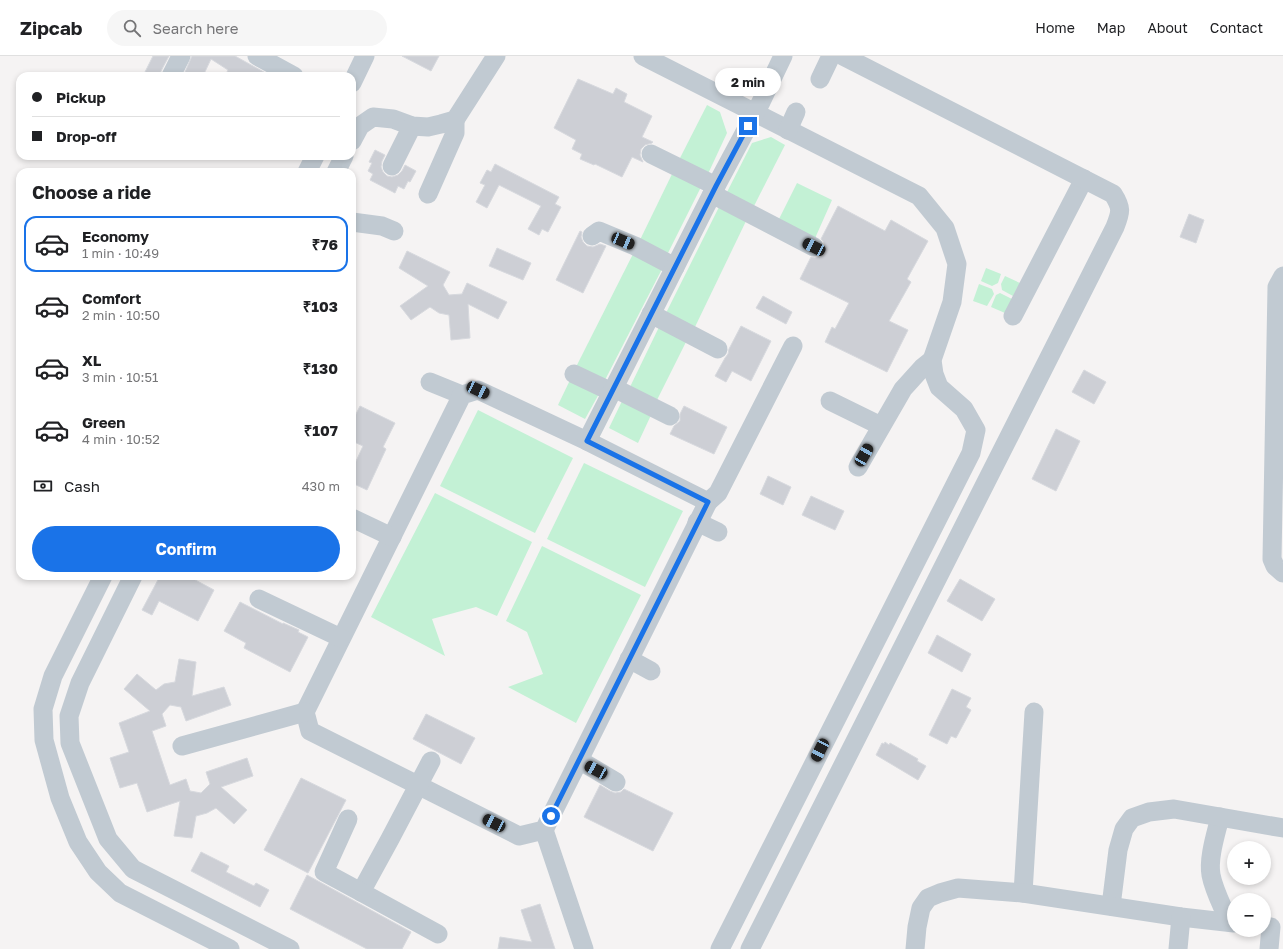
<!DOCTYPE html>
<html lang="en">
<head>
<meta charset="utf-8">
<style>
	:root { --surface:#fff; --page:#f6f6f6; --text:#202124; --muted:#757577; --line:#e0e0e0; --accent:#1a73e8 }
	body { margin:0; font-family:"Golos Text",sans-serif; background:var(--page); color:var(--text); height:100vh; display:flex; flex-direction:column; font-size:15px; white-space:nowrap }
	* { box-sizing:border-box; margin:0 }
	p { font-size:13px; color:var(--muted) }
	.icon { flex:none; width:22px; height:22px; fill:none; stroke:currentColor; stroke-width:2; stroke-linecap:round; stroke-linejoin:round }
	.map { position:relative; flex:1; overflow:hidden }
	.drawer { position:absolute; left:16px; top:112px; width:340px; height:412px; display:flex; flex-direction:column; background:var(--surface); border-radius:12px; box-shadow:0 2px 6px #0003 }
	.drawer>* { flex:none }
	.hud { position:absolute; left:16px; top:16px; width:340px; height:88px; border-radius:12px; box-shadow:0 2px 6px #0003; display:grid; align-content:center; height:88px; padding:0 16px; background:var(--surface) }
	.controls { position:absolute; left:1227px; top:785px; display:grid; gap:8px }
	.controls a { display:grid; place-items:center; width:44px; height:44px; border-radius:50%; background:var(--surface); box-shadow:0 2px 6px #0003; font-size:20px }
	.end { position:absolute; width:18px; height:18px; margin:-9px; border:5px solid #1a73e8; background:#fff; box-shadow:0 0 0 2px #fff }
	.from { border-radius:50% }
	.bubble { position:absolute; height:28px; border-radius:14px; background:var(--surface); box-shadow:0 2px 6px #0003; font-size:13px; font-weight:700; line-height:28px; text-align:center }
	.car { position:absolute; width:12px; height:24px; margin:-12px -6px; border-radius:5px; box-shadow:0 0 3px 1px #0007; background:linear-gradient(#222 24%,#8ab4d8 0 40%,#222 0 76%,#8ab4d8 0 86%,#222 0) }
	.hud b { display:flex; align-items:center; gap:14px; height:38px; font-size:15px }
	.hud b+b { border-top:1px solid var(--line) }
	.hud i { width:10px; height:10px; background:var(--text) }
	ul { padding:0; list-style:none }
	li { display:flex; align-items:center; gap:12px; height:56px; margin:0 8px 6px; padding:0 8px; border:2px solid transparent; border-radius:12px }
	li div { flex:1 }
	li b { display:block; font-size:15px }
	li em { font-style:normal; font-weight:700 }
	li.active { border-color:var(--accent) }
	li>.icon { width:36px; height:36px; stroke-width:1.5 }
	h2 { padding:0 16px; font-size:18px; line-height:48px }
	.pay { display:flex; align-items:center; gap:10px; height:44px; padding:0 16px; font-size:15px }
	.pay p { margin-inline-start:auto }
	.action { display:flex; gap:8px; margin-top:auto; padding:8px 16px }
	.action a { flex:1; height:46px; border-radius:24px; background:var(--accent); color:#fff; font-size:16px; font-weight:700; line-height:46px; text-align:center }
	header { display:flex; align-items:center; gap:24px; box-sizing:border-box; height:56px; padding:0 20px; background:var(--surface); border-bottom:1px solid var(--line) }
	header strong { font-size:19px }
	nav { display:flex; gap:22px; margin-inline-start:auto; font-size:14px }
	.search { width:280px; height:36px; background:var(--page); display:flex; align-items:center; gap:10px; box-sizing:border-box; padding:0 14px; border-radius:22px; color:var(--muted); font-size:15px }
	.map>svg:first-child { display:block }
</style>
</head>
<body>
<header>
<strong>Zipcab</strong>
<div class="search"><svg class="icon" aria-label="search" viewBox="0 0 24 24"><circle cx="10" cy="10" r="6"/><path d="M15 15l6 6"/></svg>Search here</div>
<nav><a>Home</a><a>Map</a><a>About</a><a>Contact</a></nav>
</header>
<div class="map">
<svg width="1283" height="893" viewBox="0 0 1283 893">
	<rect width="100%" height="100%" fill="#f5f3f3"/>
	<!-- green -->
	<g fill="#c3f1d5">
		<polygon points="707,49 720,56 727,77 707,120 679,104"/>
		<polygon points="771,81 785,89 752,154 725,140 752,87"/>
		<polygon points="673,116 702,129 666,201 639,186"/>
		<polygon points="797,127 832,144 816,180 816,184 777,167"/>
		<polygon points="720,149 747,163 694,273 665,259"/>
		<polygon points="634,196 663,211 604,326 576,311"/>
		<polygon points="986,212 1001,218 998,227 992,230 981,225"/>
		<polygon points="1005,220 1020,227 1013,240 1002,234 1001,228"/>
		<polygon points="979,228 992,233 994,238 987,250 973,245"/>
		<polygon points="1000,237 1012,243 1005,257 991,251 996,239"/>
		<polygon points="660,269 688,282 656,346 629,333"/>
		<polygon points="571,322 600,336 585,363 558,349"/>
		<polygon points="623,343 652,357 638,387 609,372"/>
		<polygon points="478,354 573,402 535,477 440,430"/>
		<polygon points="584,407 683,455 645,531 547,483"/>
		<polygon points="435,437 532,486 497,560 476,551 432,563 445,600 371,561"/>
		<polygon points="542,490 641,539 576,667 508,631 543,618 527,576 506,565"/>
	</g>
	<!-- building -->
	<g fill="#cdcfd5" stroke="#d7d9de">
		<polygon points="153,0 169,0 161,15 160,20 143,20"/>
		<polygon points="192,0 235,0 271,20 225,20 228,14 211,3 203,20 194,20 185,16"/>
		<polygon points="402,0 439,0 431,15"/>
		<polygon points="578,23 613,38 616,32 627,38 624,46 652,60 642,81 653,86 652,87 645,89 641,93 640,99 643,106 632,101 622,121 595,108 594,109 580,103 582,98 572,93 576,84 554,72"/>
		<polygon points="375,94 385,99 382,105 381,111 383,116 387,120 392,121 398,119 402,115 405,109 416,115 410,126 408,125 404,133 398,130 395,137 370,124 373,118 368,115 372,107 369,106"/>
		<polygon points="495,108 559,141 555,148 561,151 548,176 542,173 539,179 528,173 541,150 499,129 487,152 476,146 485,129 480,127 487,114 491,116"/>
		<polygon points="838,150 885,175 891,164 928,185 907,223 911,226 889,265 908,274 887,316 825,286 832,271 835,273 849,247 800,223 811,201 815,202 820,200 824,196 825,190 823,185 821,183"/>
		<polygon points="1189,158 1204,164 1196,187 1180,181"/>
		<polygon points="580,175 582,176 581,181 583,186 587,190 593,191 600,188 606,190 583,237 556,224"/>
		<polygon points="497,192 531,207 523,224 489,210"/>
		<polygon points="407,195 450,216 443,229 449,239 462,238 467,227 507,246 498,263 468,248 470,282 451,284 449,259 439,257 430,251 411,264 400,250 428,230 399,212"/>
		<polygon points="763,240 792,256 786,268 756,252"/>
		<polygon points="741,270 771,285 751,325 732,315 726,326 715,320 725,302 728,298 729,293"/>
		<polygon points="1084,314 1106,326 1094,348 1072,336"/>
		<polygon points="360,350 395,367 383,391 386,393 367,434 352,427 352,414 363,390 352,385 352,366"/>
		<polygon points="684,350 727,371 714,398 670,378 674,370 680,365 680,358"/>
		<polygon points="1056,373 1080,385 1056,435 1032,423"/>
		<polygon points="768,420 791,431 783,449 760,438"/>
		<polygon points="811,440 844,455 835,474 802,459"/>
		<polygon points="160,520 188,520 214,534 198,565 159,545 152,559 142,554"/>
		<polygon points="960,523 995,543 982,565 947,545"/>
		<polygon points="240,546 283,568 283,567 299,574 298,576 308,581 290,616 244,592 246,587 224,575"/>
		<polygon points="937,579 971,598 962,616 928,597"/>
		<polygon points="179,603 196,606 192,640 224,631 231,649 186,665 181,651 170,649 162,658 166,670 152,675 170,729 186,723 190,735 201,737 210,728 206,716 247,702 253,720 221,731 247,754 234,768 216,752 207,757 196,760 192,782 174,780 180,745 147,756 137,727 120,732 110,702 129,696 119,667 150,655 124,633 137,618 156,634 164,628 175,626"/>
		<polygon points="952,633 971,642 966,651 971,654 956,682 951,680 947,688 929,679"/>
		<polygon points="426,658 475,682 461,708 413,683"/>
		<polygon points="885,686 889,689 890,687 918,703 917,705 926,710 918,724 876,699 882,687 884,688"/>
		<polygon points="301,722 346,744 308,817 264,794"/>
		<polygon points="600,729 610,735 615,737 621,736 624,733 673,757 653,795 584,761"/>
		<polygon points="201,796 229,810 226,816 254,830 256,827 269,834 260,851 191,815"/>
		<polygon points="307,819 411,876 402,893 367,893 290,853"/>
		<polygon points="540,848 555,893 498,893 500,881 532,886 521,854"/>
	</g>
	<g fill="none" stroke-linecap="round" stroke-linejoin="round">
		<!-- minor -->
		<g stroke="#c1cad2" stroke-width="19">
			<polyline points="257,0 294,20"/>
			<polyline points="643,0 919,140 945,172 957,208 952,246 932,304 934,318 939,331 964,353 976,374 971,397 720,893"/>
			<polyline points="171,20 181,0"/>
			<polyline points="820,23 831,0"/>
			<polyline points="352,27 365,0"/>
			<polyline points="788,74 796,56"/>
			<polyline points="352,85 360,70 373,61 393,63 412,70 428,71 441,68 455,64 496,0"/>
			<polyline points="651,98 716,130"/>
			<polyline points="392,110 412,70"/>
			<polyline points="307,116 315,100"/>
			<polyline points="336,116 344,100"/>
			<polyline points="428,138 455,77 455,64"/>
			<polyline points="712,138 814,191"/>
			<polyline points="352,166 382,170 394,175"/>
			<polyline points="592,180 599,175 635,190 675,211"/>
			<polyline points="1283,220 1277,231 1272,503 1275,510 1283,517"/>
			<polyline points="651,258 718,293"/>
			<polyline points="1013,260 1084,123"/>
			<polyline points="574,318 612,336"/>
			<polyline points="430,326 462,339"/>
			<polyline points="614,332 670,360"/>
			<polygon points="478,334 587,385 708,446 544,774 519,780 310,675 305,656 462,339"/>
			<polyline points="830,345 881,370"/>
			<polyline points="587,385 716,130 761,46 783,0"/>
			<polyline points="858,411 903,333 922,312 932,304"/>
			<polyline points="708,446 718,437 793,290"/>
			<polyline points="352,462 392,481"/>
			<polyline points="697,466 718,476"/>
			<polyline points="103,520 53,620 43,653 44,684 60,742 78,786 98,816 120,837 230,893"/>
			<polyline points="133,520 80,627 69,660 70,687 108,783 133,813 290,893"/>
			<polyline points="259,543 341,582"/>
			<polyline points="629,603 651,615"/>
			<polyline points="182,690 305,656"/>
			<polyline points="579,704 596,714 616,726"/>
			<polyline points="431,705 390,783 361,836 438,878"/>
			<path d="M1220,761c-4,17 -12,41 -9,58 3,16 12,32 18,47"/>
			<polyline points="348,763 324,816 361,836"/>
			<polyline points="544,774 584,893"/>
			<polyline points="1023,837 1034,656"/>
			<polyline points="1111,850 1118,794 1124,773 1132,762 1149,756 1174,753 1283,772"/>
			<path d="M750,893l365,-722c6,-15 7,-19 -2,-33l-270,-138"/>
			<polyline points="915,893 917,871 921,852 928,842 940,837 958,832 1023,837 1181,861 1234,867"/>
			<polyline points="1178,893 1181,861"/>
			<polyline points="1269,893 1271,871"/>
		</g>
	</g>
	<g fill="none" stroke-linecap="round" stroke-linejoin="round">
		<!-- route -->
		<polyline stroke="#1a73e8" stroke-width="5" points="551,760 708,446 587,385 716,130 748,70"/>
	</g>
</svg>
<div class="controls">
<a>+</a>
<a>−</a>
</div>
<i class="end from" style="left:551px;top:760px"></i>
<i class="end" style="left:748px;top:70px"></i>
<div class="bubble" style="left:715px;top:12px;width:66px">2 min</div>
<i class="car" style="left:623px;top:185px;rotate:113deg"></i>
<i class="car" style="left:814px;top:191px;rotate:297deg"></i>
<i class="car" style="left:478px;top:334px;rotate:115deg"></i>
<i class="car" style="left:864px;top:399px;rotate:30deg"></i>
<i class="car" style="left:820px;top:694px;rotate:207deg"></i>
<i class="car" style="left:596px;top:714px;rotate:298deg"></i>
<i class="car" style="left:494px;top:767px;rotate:297deg"></i>
<div class="hud">
<b><i class="from"></i>Pickup</b>
<b><i></i>Drop-off</b>
</div>
<section class="drawer">
<h2>Choose a ride</h2>
<ul>
<li class="active"><svg class="icon" aria-label="car" viewBox="0 0 24 24"><path d="M5 17H2v-5l4-1 3-4h7l3 4 3 1v5h-3M9 17h6M6 11h13"/><circle cx="7" cy="17" r="2"/><circle cx="17" cy="17" r="2"/></svg><div><b>Economy</b><p>1 min · 10:49</p></div><em>₹76</em></li>
<li><svg class="icon" aria-label="car" viewBox="0 0 24 24"><path d="M5 17H2v-5l4-1 3-4h7l3 4 3 1v5h-3M9 17h6M6 11h13"/><circle cx="7" cy="17" r="2"/><circle cx="17" cy="17" r="2"/></svg><div><b>Comfort</b><p>2 min · 10:50</p></div><em>₹103</em></li>
<li><svg class="icon" aria-label="car" viewBox="0 0 24 24"><path d="M5 17H2v-5l4-1 3-4h7l3 4 3 1v5h-3M9 17h6M6 11h13"/><circle cx="7" cy="17" r="2"/><circle cx="17" cy="17" r="2"/></svg><div><b>XL</b><p>3 min · 10:51</p></div><em>₹130</em></li>
<li><svg class="icon" aria-label="car" viewBox="0 0 24 24"><path d="M5 17H2v-5l4-1 3-4h7l3 4 3 1v5h-3M9 17h6M6 11h13"/><circle cx="7" cy="17" r="2"/><circle cx="17" cy="17" r="2"/></svg><div><b>Green</b><p>4 min · 10:52</p></div><em>₹107</em></li>
</ul>
<div class="pay"><svg class="icon" aria-label="cash" viewBox="0 0 24 24"><path d="M3 7h18v10H3z"/><circle cx="12" cy="12" r="2"/></svg>Cash<p>430 m</p></div>
<div class="action"><a>Confirm</a></div>
</section>
</div>
</body>
</html>
